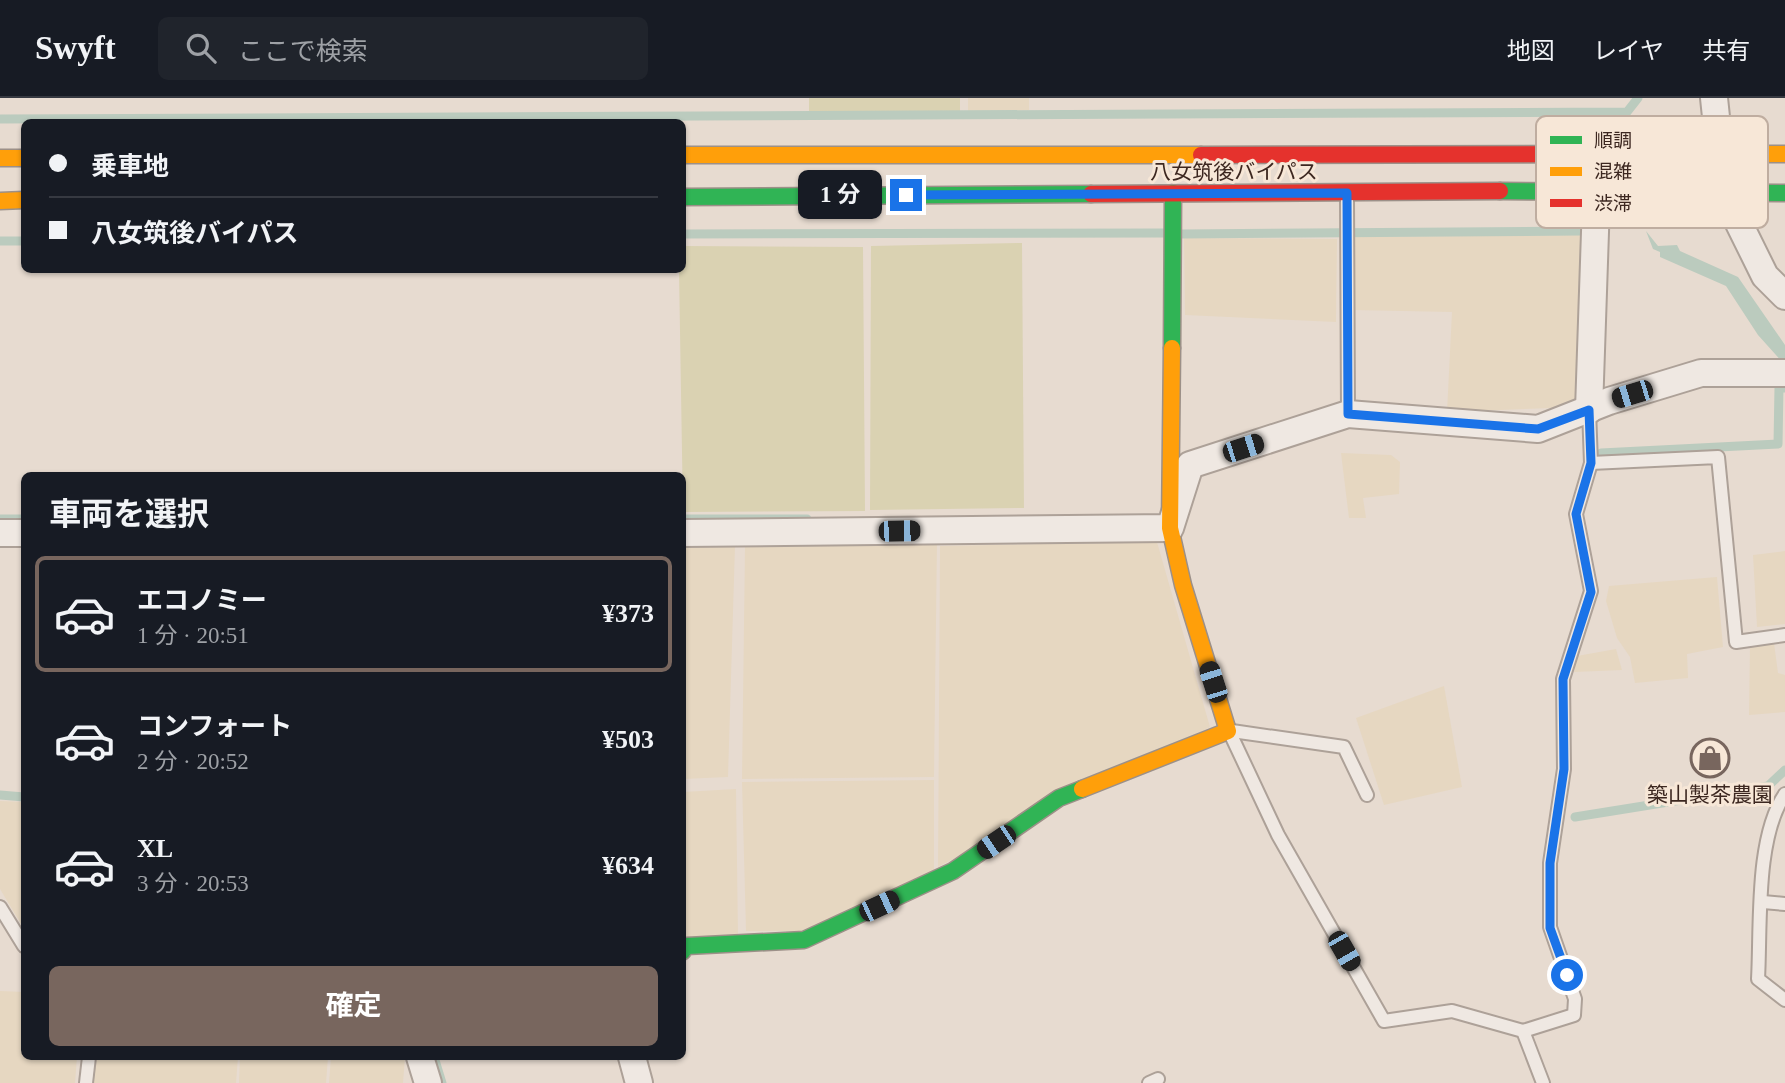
<!DOCTYPE html>
<html lang="ja">
<head>
<meta charset="utf-8">
<style>
	:root { --surface:#171b24; --page:#20242c; --text:#f1f3f6; --muted:#9ea1a6; --line:#363941; --accent:#78665e }
	body { margin:0; font-family:"Times New Roman","Noto Sans JP",serif; background:var(--page); color:var(--text); height:100vh; display:flex; flex-direction:column; font-size:26px; white-space:nowrap }
	* { box-sizing:border-box; margin:0 }
	p { font-size:23px; color:var(--muted) }
	.icon { flex:none; width:38px; height:38px; fill:none; stroke:currentColor; stroke-width:2; stroke-linecap:round; stroke-linejoin:round }
	.map { position:relative; flex:1; overflow:hidden }
	.details { position:absolute; left:21px; top:374px; width:665px; height:588px; display:flex; flex-direction:column; background:var(--surface); border-radius:10px; box-shadow:0 2px 5px #0004 }
	.details>* { flex:none }
	.banner { position:absolute; left:21px; top:21px; width:665px; height:154px; border-radius:10px; box-shadow:0 2px 5px #0004; display:grid; align-content:center; height:154px; padding:0 28px; background:var(--surface) }
	.end { position:absolute; width:32px; height:32px; margin:-16px; border:9px solid #1a73e8; background:#fff; box-shadow:0 0 0 4px #fff }
	.from { border-radius:50% }
	.bubble { position:absolute; height:49px; border-radius:10px; background:var(--surface); box-shadow:0 2px 5px #0004; font-size:23px; font-weight:700; line-height:49px; text-align:center }
	.car { position:absolute; width:21px; height:42px; margin:-21px -10px; border-radius:9px; box-shadow:0 0 5px 2px #0007; background:linear-gradient(#222 24%,#8ab4d8 0 40%,#222 0 76%,#8ab4d8 0 86%,#222 0) }
	.banner b { display:flex; align-items:center; gap:24px; height:66px; font-size:26px }
	.banner b+b { border-top:2px solid var(--line) }
	.banner i { width:18px; height:18px; background:var(--text) }
	ul { padding:0; list-style:none }
	li { display:flex; align-items:center; gap:21px; height:116px; margin:0 14px 10px; padding:0 14px; border:4px solid transparent; border-radius:10px }
	li div { flex:1 }
	li b { display:block; font-size:26px }
	li em { font-style:normal; font-weight:700 }
	li.selected { border-color:var(--accent) }
	li>.icon { width:63px; height:63px; stroke-width:1.5 }
	h2 { padding:0 28px; font-size:32px; line-height:84px }
	.action { display:flex; gap:14px; margin-top:auto; padding:14px 28px }
	.action a { flex:1; height:80px; border-radius:10px; background:var(--accent); color:#fff; font-size:28px; font-weight:700; line-height:80px; text-align:center }
	header { display:flex; align-items:center; gap:42px; box-sizing:border-box; height:98px; padding:0 35px; background:var(--surface); border-bottom:2px solid var(--line) }
	header strong { font-size:33px }
	nav { display:flex; gap:38px; margin-inline-start:auto; font-size:24px }
	.search { width:490px; height:63px; background:var(--page); display:flex; align-items:center; gap:18px; box-sizing:border-box; padding:0 24px; border-radius:10px; color:var(--muted); font-size:26px }
	.map>svg:first-child { display:block }
</style>
</head>
<body>
<header>
<strong>Swyft</strong>
<div class="search"><svg class="icon" aria-label="search" viewBox="0 0 24 24"><circle cx="10" cy="10" r="6"/><path d="M15 15l6 6"/></svg>ここで検索</div>
<nav><a>地図</a><a>レイヤ</a><a>共有</a></nav>
</header>
<div class="map">
<svg width="1785" height="985" viewBox="0 0 1785 985">
	<rect width="100%" height="100%" fill="#e7dbd0"/>
	<!-- farmland -->
	<g fill="#e6d7c1">
		<polygon points="968,0 1029,0 1029,12 968,14"/>
		<polygon points="1582,137 1579,309 1447,314 1452,214 1352,212 1351,139"/>
		<polygon points="1184,140 1337,141 1336,224 1185,217"/>
		<polygon points="1341,355 1391,357 1400,364 1399,396 1363,400 1366,420 1349,420"/>
		<polygon points="1157,444 1210,629 938,769 940,448"/>
		<polygon points="937,445 934,679 742,681 745,447"/>
		<polygon points="683,447 735,448 728,679 683,681"/>
		<polygon points="1785,453 1785,526 1757,529 1753,457"/>
		<polygon points="1717,479 1723,549 1687,556 1688,580 1635,585 1630,559 1617,540 1606,503 1609,488"/>
		<polygon points="1774,545 1778,575 1785,577 1785,614 1749,617 1750,548"/>
		<polygon points="1616,551 1622,572 1574,574 1577,558"/>
		<polygon points="1444,588 1462,689 1384,707 1356,620"/>
		<polygon points="934,682 934,772 802,833 746,833 742,684"/>
		<polygon points="736,691 738,837 683,841 683,694"/>
		<polygon points="0,703 24,704 24,831 0,791"/>
		<polygon points="0,893 24,894 24,959 77,959 75,985 0,985"/>
		<polygon points="93,959 238,959 236,985 91,985"/>
		<polygon points="240,959 328,959 326,985 239,985"/>
		<polygon points="331,959 405,959 403,985 329,985"/>
	</g>
	<!-- green -->
	<g fill="#dad2b2">
		<polygon points="809,0 960,0 960,14 809,16"/>
		<polygon points="1022,145 1024,410 870,412 871,148"/>
		<polygon points="683,148 863,149 865,413 683,414 679,172 682,172"/>
	</g>
	<!-- water -->
	<polygon fill="#bbcbbe" points="1646,133 1658,148 1677,147 1680,153 1738,179 1785,247 1785,267 1758,237 1726,188 1660,159 1660,154 1653,151"/>
	<g fill="none" stroke-linecap="round" stroke-linejoin="round">
		<!-- stream -->
		<g stroke="#bbcbbe" stroke-width="9">
			<polyline points="0,21 1627,14 1638,0"/>
			<polyline points="682,136 1164,135"/>
			<polyline points="1181,136 1581,133"/>
			<polyline points="0,143 24,143"/>
			<polyline points="1601,355 1778,346 1779,289 1785,290"/>
			<polyline points="0,421 24,421"/>
			<polyline points="682,421 807,421"/>
			<polyline points="0,697 24,699"/>
			<polyline points="1575,719 1768,688 1785,672"/>
			<polyline points="434,959 442,985"/>
		</g>
		<defs>
			<g id="lane">
				<polyline points="1347,99 1348,316"/>
				<polyline points="1591,365 1718,359 1736,544 1785,537"/>
				<polyline points="1232,633 1344,649 1367,697"/>
				<polyline points="1230,635 1278,737 1384,923 1452,913 1523,933 1543,985"/>
				<path d="M1785,696c-30,44 -24,132 -27,185l27,21"/>
				<polyline points="1763,804 1785,806"/>
				<polyline points="0,809 24,848"/>
				<polyline points="1523,933 1574,917 1575,901 1550,829 1550,765 1564,671 1563,581 1591,493 1576,416 1591,365 1589,312"/>
				<polyline points="86,985 89,959"/>
				<polyline points="1149,985 1158,981"/>
			</g>
			<g id="street">
				<polyline points="1714,0 1724,95 1765,178 1785,198"/>
				<polyline points="1589,312 1597,75"/>
				<polyline points="0,435 24,435"/>
				<polyline points="682,435 1170,430 1190,367 1348,316 1538,331 1609,303 1701,275 1785,275"/>
				<polyline points="420,959 428,985"/>
				<polyline points="632,959 639,985"/>
			</g>
			<g id="fast">
				<polyline points="1500,93 1785,95"/>
				<polyline points="682,99 1091,96"/>
				<polyline points="1172,250 1173,95"/>
				<polyline points="682,854 687,848 804,842 953,773 1059,700 1082,691"/>
			</g>
			<g id="slow">
				<polyline points="1635,56 1785,56"/>
				<polyline points="682,57 1201,57"/>
				<polyline points="0,60 24,60"/>
				<polyline points="0,103 24,102"/>
				<polyline points="1082,691 1228,633 1183,487 1170,430 1172,250"/>
			</g>
			<g id="jam">
				<polyline points="1201,57 1635,56"/>
				<polyline points="1091,96 1500,93"/>
			</g>
		</defs>
		<!-- lane casing -->
		<use href="#lane" stroke="#ada198" stroke-width="16"/>
		<!-- street casing -->
		<use href="#street" stroke="#ada198" stroke-width="30"/>
		<!-- fast casing -->
		<use href="#fast" stroke="#9c9088" stroke-width="19"/>
		<!-- slow casing -->
		<use href="#slow" stroke="#9c9088" stroke-width="19"/>
		<!-- jam casing -->
		<use href="#jam" stroke="#9c9088" stroke-width="19"/>
		<!-- lane -->
		<use href="#lane" stroke="#efe8e2" stroke-width="12"/>
		<!-- street -->
		<use href="#street" stroke="#efe8e2" stroke-width="26"/>
		<!-- fast -->
		<use href="#fast" stroke="#30b455" stroke-width="16"/>
		<!-- slow -->
		<use href="#slow" stroke="#ff9f0a" stroke-width="16"/>
		<!-- jam -->
		<use href="#jam" stroke="#e5322d" stroke-width="16"/>
	</g>
	<g fill="none" stroke-linecap="round" stroke-linejoin="round">
		<!-- route -->
		<polyline stroke="#1a73e8" stroke-width="9" points="906,97 1347,95 1348,316 1538,331 1589,312 1591,365 1576,416 1591,494 1563,581 1564,671 1550,765 1550,830 1567,877"/>
	</g>
	<!-- icons -->
	<defs>
		<symbol id="shop-ring" viewBox="-11 -11 22 22"><circle r="9.5" fill="#f7e7d7" stroke="#78665e" stroke-width="1.5"/><path d="M-5-2.5h2.3a2.7 3.5 0 0 1 5.4 0H5L5.5 6h-11ZM-1.5-2.5h3a1.5 2.3 0 0 0-3 0Z" fill="#78665e"/></symbol>
	</defs>
	<g fill-rule="evenodd">
		<use href="#shop-ring" x="1688" y="638" width="44" height="44"/>
	</g>
	<g text-anchor="middle" dominant-baseline="central" stroke-width="6" stroke-linejoin="round" paint-order="stroke">
		<!-- street labels -->
		<g font-size="21" fill="#3c2720" stroke="#f7e7d7">
			<text x="1234" y="74">八女筑後バイパス</text>
		</g>
		<!-- poi labels -->
		<g font-size="21" fill="#3c2720" stroke="#f7e7d7">
			<text x="1710" y="697">築山製茶農園</text>
		</g>
	</g>
	<!-- legend -->
	<rect x="1536" y="18" width="232" height="112" rx="10" fill="#f7e7d7" stroke="#bfada0" stroke-width="2"/>
	<rect x="1550" y="38" width="32" height="8" fill="#30b455"/>
	<rect x="1550" y="69" width="32" height="9" fill="#ff9f0a"/>
	<rect x="1550" y="101" width="32" height="8" fill="#e5322d"/>
	<g font-size="19" fill="#3c2720">
		<text x="1594" y="49">順調</text>
		<text x="1594" y="80">混雑</text>
		<text x="1594" y="112">渋滞</text>
	</g>
</svg>
<i class="end from" style="left:1567px;top:877px"></i>
<i class="end" style="left:906px;top:97px"></i>
<div class="bubble" style="left:798px;top:72px;width:84px">1 分</div>
<i class="car" style="left:1632px;top:296px;rotate:253deg"></i>
<i class="car" style="left:1243px;top:350px;rotate:72deg"></i>
<i class="car" style="left:899px;top:433px;rotate:89deg"></i>
<i class="car" style="left:1213px;top:584px;rotate:342deg"></i>
<i class="car" style="left:996px;top:744px;rotate:236deg"></i>
<i class="car" style="left:879px;top:808px;rotate:65deg"></i>
<i class="car" style="left:1344px;top:853px;rotate:150deg"></i>
<div class="banner">
<b><i class="from"></i>乗車地</b>
<b><i></i>八女筑後バイパス</b>
</div>
<section class="details">
<h2>車両を選択</h2>
<ul>
<li class="selected"><svg class="icon" aria-label="car" viewBox="0 0 24 24"><path d="M5 17H2v-5l4-1 3-4h7l3 4 3 1v5h-3M9 17h6M6 11h13"/><circle cx="7" cy="17" r="2"/><circle cx="17" cy="17" r="2"/></svg><div><b>エコノミー</b><p>1 分 · 20:51</p></div><em>¥373</em></li>
<li><svg class="icon" aria-label="car" viewBox="0 0 24 24"><path d="M5 17H2v-5l4-1 3-4h7l3 4 3 1v5h-3M9 17h6M6 11h13"/><circle cx="7" cy="17" r="2"/><circle cx="17" cy="17" r="2"/></svg><div><b>コンフォート</b><p>2 分 · 20:52</p></div><em>¥503</em></li>
<li><svg class="icon" aria-label="car" viewBox="0 0 24 24"><path d="M5 17H2v-5l4-1 3-4h7l3 4 3 1v5h-3M9 17h6M6 11h13"/><circle cx="7" cy="17" r="2"/><circle cx="17" cy="17" r="2"/></svg><div><b>XL</b><p>3 分 · 20:53</p></div><em>¥634</em></li>
</ul>
<div class="action"><a>確定</a></div>
</section>
</div>
</body>
</html>
